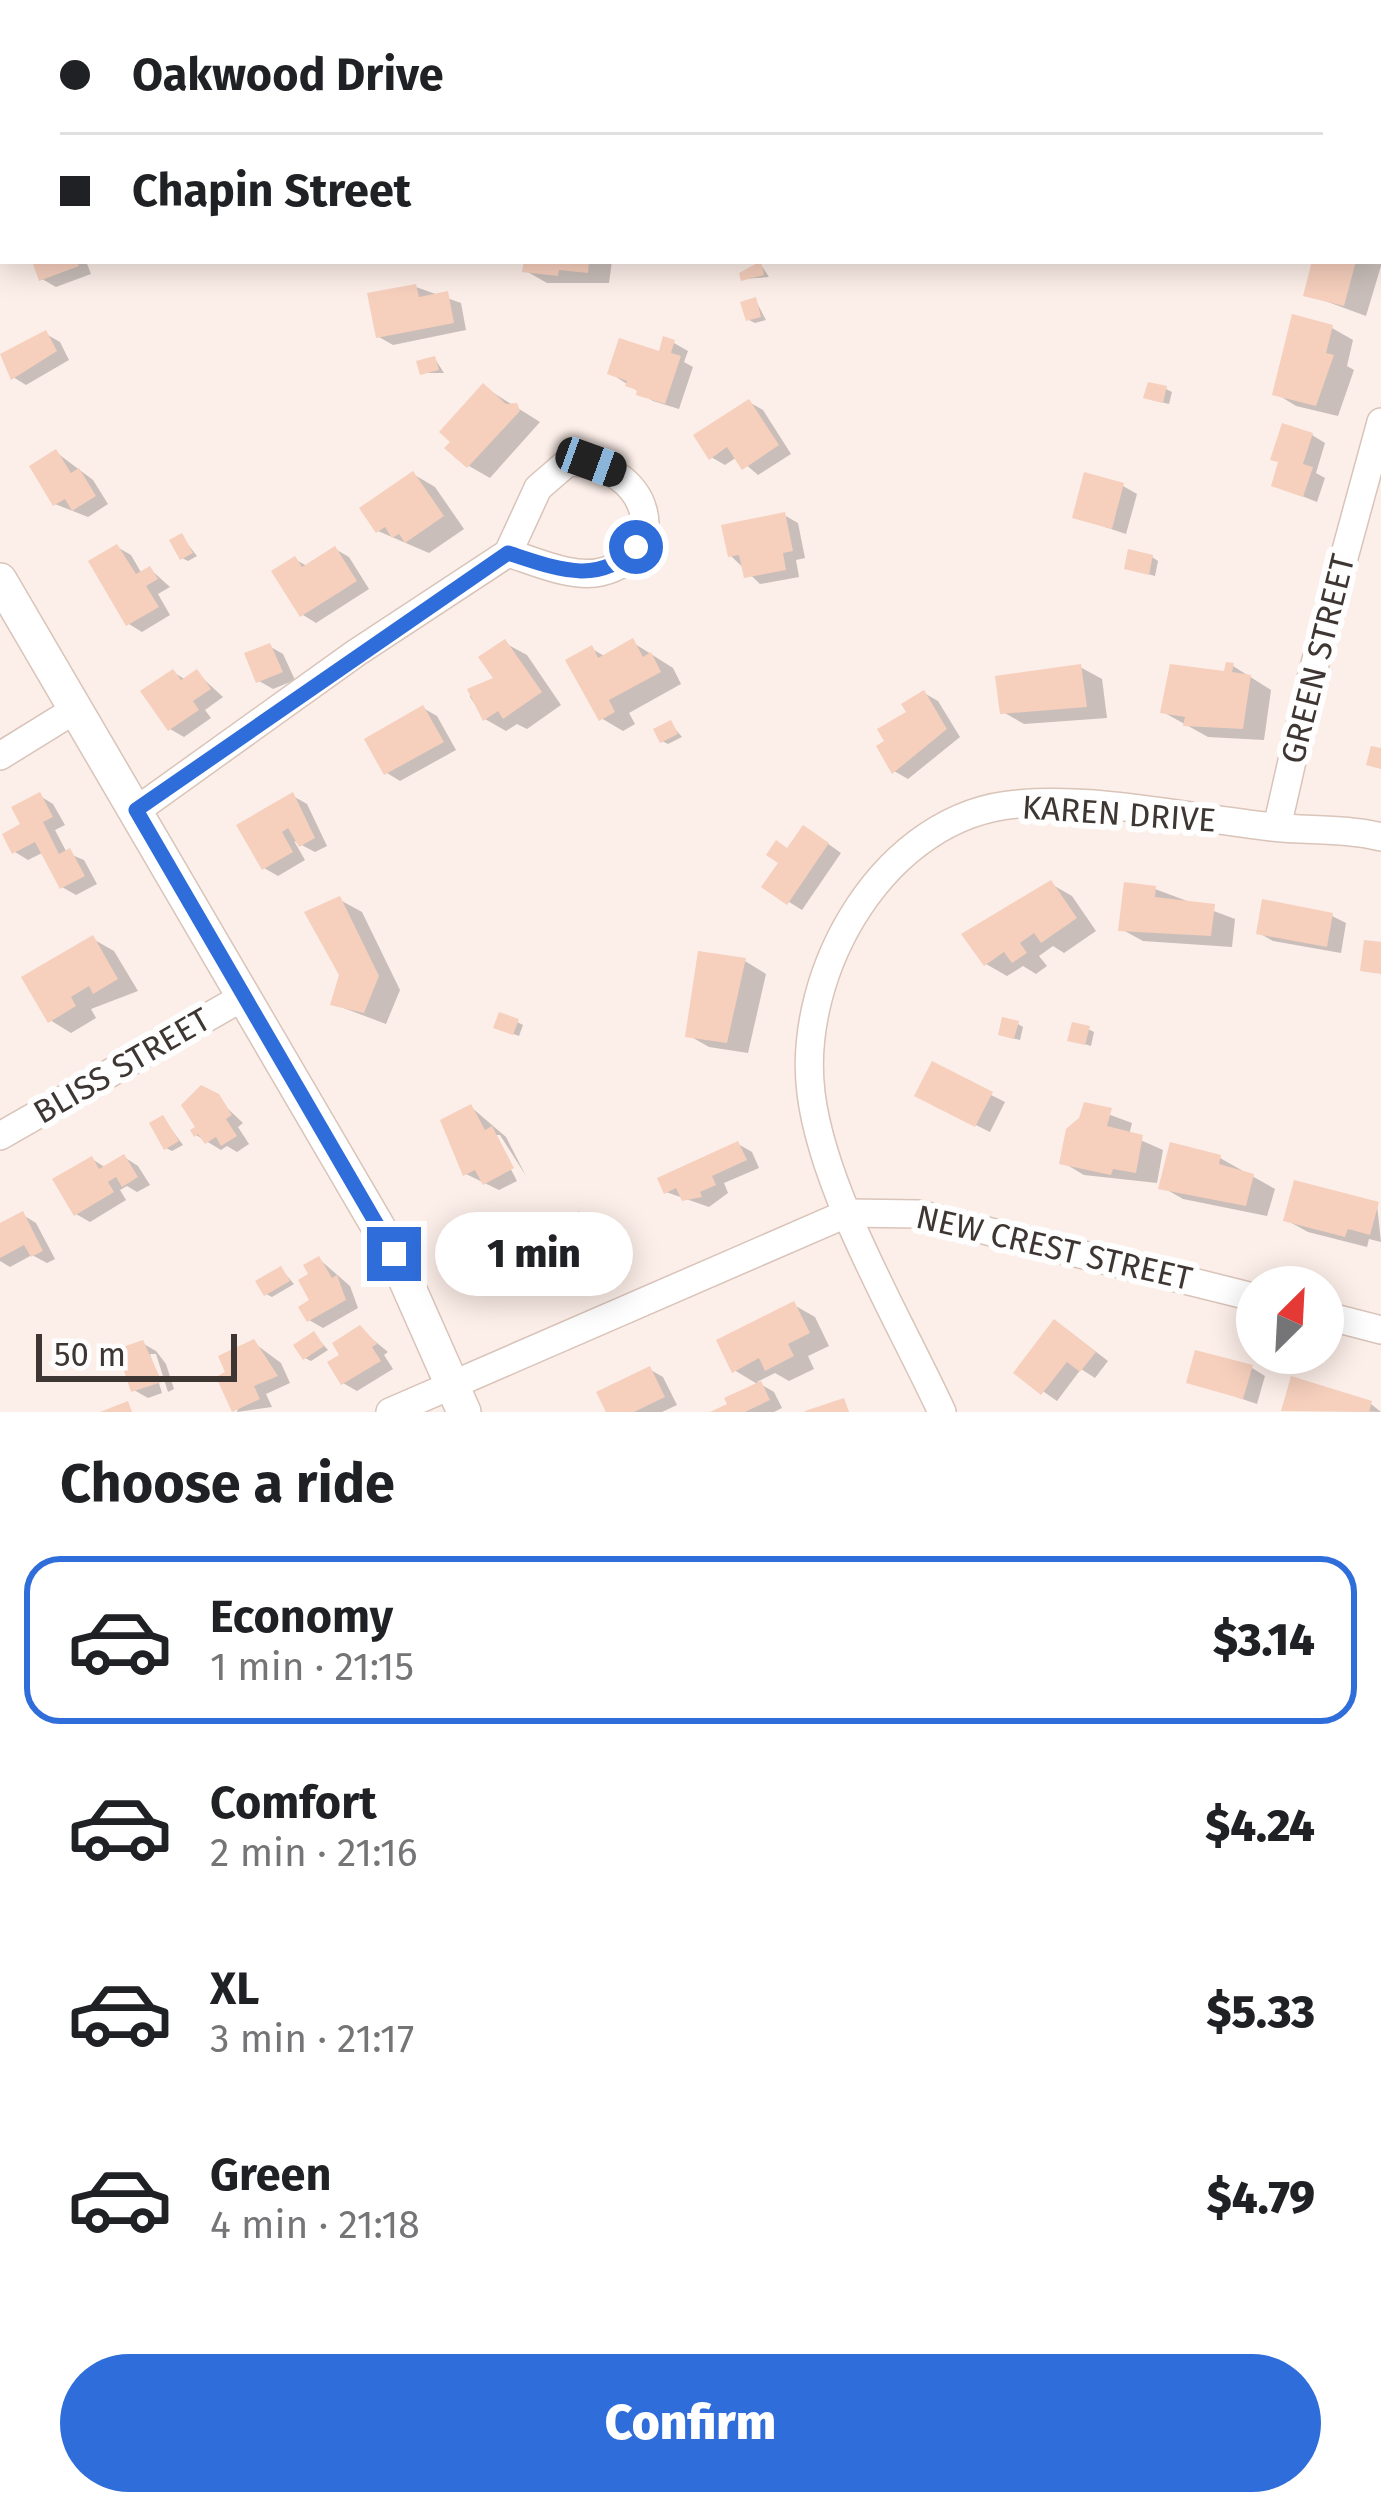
<!DOCTYPE html>
<html lang="en">
<head>
<meta charset="utf-8">
<style>
	:root { --surface:#fff; --page:#f6f6f6; --text:#202124; --muted:#757577; --line:#e0e0e0; --accent:#2f6dda }
	body { margin:0; font-family:"Fira Sans",sans-serif; background:var(--page); color:var(--text); height:100vh; display:flex; flex-direction:column; font-size:45px; white-space:nowrap }
	* { box-sizing:border-box; margin:0 }
	p { font-size:39px; color:var(--muted) }
	.icon { flex:none; width:66px; height:66px; fill:none; stroke:currentColor; stroke-width:2; stroke-linecap:round; stroke-linejoin:round }
	.map { position:relative; height:1412px; overflow:hidden }
	.sheet { display:flex; flex-direction:column; background:var(--surface); flex:1 }
	.sheet>* { flex:none }
	.top-card { position:absolute; left:0px; top:0px; width:1383px; height:264px; box-shadow:0 6px 30px #0003; display:grid; align-content:center; height:264px; padding:0 60px; background:var(--surface) }
	.needle { width:78px; rotate:24deg }
	.tools { position:absolute; left:1236px; top:1266px; display:grid; gap:24px }
	.tools a { display:grid; place-items:center; width:108px; height:108px; border-radius:50%; background:var(--surface); box-shadow:0 6px 30px #0003; font-size:60px }
	.scale { position:absolute; left:36px; bottom:30px; width:201px; box-sizing:border-box; padding-left:12px; border:6px solid #3e3632; border-top:0; font-size:33px; line-height:42px; white-space:nowrap; color:#3e3632; -webkit-text-stroke:9px #fefefe; paint-order:stroke }
	.end { position:absolute; width:54px; height:54px; margin:-27px; border:15px solid #2f6dda; background:#fff; box-shadow:0 0 0 6px #fff }
	.from { border-radius:50% }
	.bubble { position:absolute; height:84px; border-radius:42px; background:var(--surface); box-shadow:0 6px 30px #0003; font-size:39px; font-weight:800; line-height:84px; text-align:center }
	.car { position:absolute; width:36px; height:72px; margin:-36px -18px; border-radius:15px; box-shadow:0 0 9px 3px #0007; background:linear-gradient(#222 24%,#8ab4d8 0 40%,#222 0 76%,#8ab4d8 0 86%,#222 0) }
	.top-card b { display:flex; align-items:center; gap:42px; height:114px; font-size:45px }
	.top-card b+b { border-top:3px solid var(--line) }
	.top-card i { width:30px; height:30px; background:var(--text) }
	ul { padding:0; list-style:none }
	li { display:flex; align-items:center; gap:36px; height:168px; margin:0 24px 18px; padding:0 36px; border:6px solid transparent; border-radius:36px }
	li div { flex:1 }
	li b { display:block; font-size:45px }
	li em { font-style:normal; font-weight:800 }
	li.selected { border-color:var(--accent) }
	li>.icon { width:108px; height:108px; stroke-width:1.5 }
	h2 { padding:0 60px; font-size:54px; line-height:144px }
	.cta { display:flex; gap:24px; margin-top:auto; padding:24px 60px }
	.cta a { flex:1; height:138px; border-radius:72px; background:var(--accent); color:#fff; font-size:48px; font-weight:800; line-height:138px; text-align:center }
	.map>svg:first-child { display:block }
</style>
</head>
<body>
<div class="map">
<svg width="1381" height="1412" viewBox="0 0 1381 1412">
	<rect width="100%" height="100%" fill="#fceee8"/>
	<!-- shadow -->
	<g fill="#0003">
		<polygon points="1114,0 1172,0 1113,3"/>
		<rect x="1380" y="50" width="1" height="78"/>
		<polygon points="1381,245 1381,266 1366,316 1306,294 1315,261 1380,261"/>
		<polygon points="35,261 86,261 91,274 56,287 42,279"/>
		<polygon points="527,261 612,261 609,283 547,283 526,271"/>
		<polygon points="761,265 769,277 743,279"/>
		<polygon points="416,287 461,303 466,330 393,345 379,337"/>
		<polygon points="756,301 766,320 755,323 749,320"/>
		<polygon points="1332,328 1353,340 1347,366 1354,370 1338,416 1296,406 1275,393"/>
		<polygon points="46,334 60,342 69,360 26,385 13,377"/>
		<polygon points="674,343 688,351 684,362 693,367 679,409 653,401 610,373 661,354"/>
		<polygon points="435,359 444,373 422,373"/>
		<polygon points="484,387 540,422 490,478 469,466"/>
		<polygon points="1166,389 1172,392 1169,404 1152,400"/>
		<polygon points="749,402 763,410 791,454 758,475 737,457 725,465 711,457"/>
		<polygon points="1312,435 1325,443 1316,473 1325,478 1317,502 1274,485 1281,463"/>
		<polygon points="57,453 93,480 108,504 88,517 55,504"/>
		<polygon points="413,474 435,487 464,529 429,553 378,531"/>
		<polygon points="1123,486 1137,494 1126,534 1075,517"/>
		<polygon points="784,515 798,523 805,558 796,560 799,577 760,584 730,555"/>
		<polygon points="182,537 197,556 188,561 182,558"/>
		<polygon points="117,547 131,555 142,574 150,569 170,587 158,594 170,615 142,632 129,624"/>
		<polygon points="335,549 349,557 369,589 316,623 303,615 296,560 307,566"/>
		<polygon points="1152,557 1158,561 1155,576 1127,568"/>
		<polygon points="632,642 673,668 681,684 629,713 635,724 623,731 601,718 592,649 606,657"/>
		<polygon points="505,643 527,655 561,705 527,729 517,724 506,731 485,719 470,697 470,691 497,679"/>
		<polygon points="269,646 283,654 295,680 273,689 259,681"/>
		<polygon points="1233,666 1271,690 1264,740 1208,737 1163,712"/>
		<polygon points="1080,667 1102,679 1107,718 1024,724 1003,712"/>
		<polygon points="173,672 186,680 197,673 223,697 205,710 211,718 184,737 170,729"/>
		<polygon points="924,693 938,701 960,737 908,779 894,771 910,713"/>
		<polygon points="423,708 437,716 456,750 400,781 387,773"/>
		<polygon points="671,724 682,737 668,744 662,741"/>
		<polygon points="40,796 53,804 65,825 55,830 67,853 84,860 97,884 76,895 62,887 44,852 28,860 15,852"/>
		<polygon points="293,796 307,804 327,846 315,852 294,841 305,860 278,876 264,868"/>
		<polygon points="817,836 841,853 802,910 789,902 782,862 789,851"/>
		<polygon points="1051,884 1072,896 1096,931 1064,953 1053,946 1039,956 1047,966 1036,974 1023,966 1007,976 986,964"/>
		<polygon points="1155,889 1235,919 1232,947 1143,941 1121,929"/>
		<polygon points="340,900 362,912 400,990 386,1024 333,1004 343,975"/>
		<polygon points="1332,916 1346,923 1341,953 1273,941 1259,933"/>
		<polygon points="93,939 114,951 138,991 91,1009 96,1018 71,1033 50,1020"/>
		<polygon points="745,961 766,974 748,1053 709,1047 688,1035"/>
		<polygon points="517,1022 523,1025 519,1036 502,1030"/>
		<polygon points="1018,1024 1023,1027 1020,1040 1007,1037"/>
		<polygon points="1088,1029 1094,1032 1091,1046 1071,1040"/>
		<polygon points="209,1091 243,1123 238,1127 249,1144 237,1152 227,1146 221,1150 196,1135"/>
		<polygon points="991,1095 1005,1102 990,1132 931,1103"/>
		<polygon points="1086,1106 1132,1123 1129,1135 1163,1150 1157,1183 1084,1175 1062,1162"/>
		<polygon points="471,1107 506,1137 526,1176 500,1135 493,1135 517,1181 499,1190 466,1174"/>
		<polygon points="163,1118 183,1145 172,1151 166,1148"/>
		<polygon points="738,1144 752,1152 759,1168 724,1183 728,1193 709,1207 666,1192"/>
		<polygon points="124,1157 138,1166 150,1185 137,1192 127,1186 120,1190 126,1200 90,1222 76,1214 92,1159 106,1168"/>
		<polygon points="1220,1158 1275,1189 1267,1216 1183,1199 1162,1187"/>
		<polygon points="1377,1205 1381,1242 1369,1239 1367,1247 1308,1232 1286,1220"/>
		<polygon points="579,1214 593,1222 604,1246 586,1255 588,1260 567,1263 556,1257 527,1271 513,1263 534,1217 549,1228"/>
		<polygon points="23,1215 36,1223 55,1259 47,1263 32,1255 10,1267 0,1261 0,1226"/>
		<polygon points="319,1259 350,1286 358,1308 323,1328 309,1320"/>
		<polygon points="281,1269 294,1284 272,1297 266,1294"/>
		<polygon points="794,1305 815,1317 829,1346 808,1356 814,1369 789,1381 775,1373 757,1382 774,1392 782,1408 774,1412 721,1412 759,1385 734,1370"/>
		<polygon points="360,1329 388,1352 384,1355 393,1369 357,1391 343,1383 344,1356"/>
		<polygon points="1069,1331 1108,1361 1095,1378 1081,1369 1057,1401 1017,1373"/>
		<polygon points="314,1334 328,1350 311,1361 305,1358"/>
		<polygon points="142,1343 156,1351 166,1364 174,1389 168,1392 156,1354 150,1354 162,1393 148,1398 134,1390"/>
		<polygon points="254,1343 281,1363 290,1383 266,1394 272,1407 237,1412"/>
		<polygon points="1252,1368 1265,1376 1257,1404 1189,1381"/>
		<polygon points="649,1369 663,1377 677,1405 662,1412 609,1412"/>
		<polygon points="1371,1404 1381,1412 1284,1409"/>
	</g>
	<!-- building -->
	<g fill="#f6cfbd">
		<polygon points="32,261 77,261 79,266 39,281"/>
		<polygon points="524,261 589,261 588,273 559,270 558,276 522,272"/>
		<polygon points="761,261 764,275 741,281 739,273"/>
		<polygon points="1312,261 1356,261 1344,306 1303,296"/>
		<polygon points="416,284 419,297 448,291 454,323 376,338 367,293"/>
		<polygon points="756,297 761,317 746,321 740,302"/>
		<polygon points="1292,314 1333,325 1326,353 1334,355 1316,406 1272,395"/>
		<polygon points="46,330 57,351 11,380 0,354"/>
		<polygon points="663,336 675,340 671,353 681,356 665,404 636,395 637,390 625,386 627,381 607,374 619,338 659,351"/>
		<polygon points="435,356 439,370 420,375 416,361"/>
		<polygon points="1148,382 1167,386 1163,403 1143,398"/>
		<polygon points="483,383 506,404 517,403 520,411 467,468 444,448 450,442 439,432"/>
		<polygon points="749,399 779,445 742,470 727,447 709,460 693,435"/>
		<polygon points="1282,423 1313,433 1303,464 1313,467 1303,497 1271,486 1278,462 1270,460"/>
		<polygon points="56,449 71,473 79,468 96,496 72,511 65,499 53,506 29,466"/>
		<polygon points="413,471 444,516 405,543 399,534 392,538 385,527 376,533 359,508"/>
		<polygon points="1084,472 1124,483 1112,529 1072,518"/>
		<polygon points="785,512 793,551 783,553 786,570 744,578 739,555 728,557 721,525"/>
		<polygon points="182,533 193,553 180,560 169,540"/>
		<polygon points="117,544 136,574 150,566 158,579 146,586 159,607 126,626 88,561"/>
		<polygon points="335,546 357,581 300,617 271,571 295,556 302,567"/>
		<polygon points="1128,549 1153,555 1149,575 1124,569"/>
		<polygon points="633,638 643,657 651,652 661,672 609,700 615,712 599,721 565,660 592,645 598,658"/>
		<polygon points="505,639 542,692 503,719 498,711 483,721 467,689 493,678 478,657"/>
		<polygon points="270,643 283,672 256,683 244,653"/>
		<polygon points="1226,662 1234,663 1232,672 1251,675 1243,729 1183,726 1185,717 1160,713 1170,664 1224,671"/>
		<polygon points="1081,664 1087,707 1000,714 995,676"/>
		<polygon points="173,669 181,680 197,669 211,689 193,701 199,710 168,731 140,691"/>
		<polygon points="924,690 947,729 892,774 876,746 884,741 877,729 906,712 901,704"/>
		<polygon points="423,705 444,742 384,775 364,739"/>
		<polygon points="671,720 678,734 660,743 653,729"/>
		<polygon points="1371,746 1381,748 1381,769 1366,765"/>
		<polygon points="40,792 53,817 43,822 59,854 70,848 85,876 60,889 35,842 12,854 2,834 20,824 11,807"/>
		<polygon points="293,792 315,838 299,847 288,828 282,832 293,852 262,870 236,825"/>
		<polygon points="803,825 829,843 787,905 761,887 778,863 766,855 776,840 787,848"/>
		<polygon points="1051,880 1077,918 1041,943 1034,933 1020,943 1027,953 1012,963 1004,952 984,966 961,934"/>
		<polygon points="1124,882 1156,886 1155,897 1215,904 1211,936 1118,931"/>
		<polygon points="340,896 379,976 364,1013 330,1005 339,975 304,912"/>
		<polygon points="1262,899 1333,913 1327,947 1256,934"/>
		<polygon points="93,935 118,979 93,994 89,986 71,997 76,1006 48,1023 21,977"/>
		<polygon points="1364,940 1381,942 1381,974 1360,971"/>
		<polygon points="698,951 746,958 727,1043 685,1037"/>
		<polygon points="499,1012 519,1019 513,1035 493,1028"/>
		<polygon points="1002,1017 1019,1021 1014,1039 998,1035"/>
		<polygon points="1072,1022 1090,1026 1085,1045 1067,1041"/>
		<polygon points="932,1061 993,1092 975,1127 914,1096"/>
		<polygon points="201,1085 219,1094 232,1115 226,1119 237,1136 221,1146 216,1137 205,1144 198,1134 194,1137 190,1130 195,1127 181,1105"/>
		<polygon points="1084,1102 1112,1108 1107,1126 1143,1135 1136,1173 1113,1169 1111,1175 1059,1164 1066,1129 1079,1118"/>
		<polygon points="471,1104 485,1130 492,1126 514,1168 483,1185 475,1170 463,1176 440,1120"/>
		<polygon points="163,1115 179,1141 164,1150 149,1123"/>
		<polygon points="738,1141 747,1160 712,1176 716,1185 700,1192 702,1197 682,1201 676,1188 664,1194 657,1178"/>
		<polygon points="1170,1142 1221,1155 1219,1164 1254,1174 1246,1206 1158,1189"/>
		<polygon points="124,1154 138,1177 122,1187 116,1177 108,1182 114,1192 74,1216 52,1179 92,1156 99,1169"/>
		<polygon points="1294,1180 1379,1202 1370,1235 1348,1229 1345,1237 1283,1221"/>
		<polygon points="23,1211 43,1251 31,1257 24,1245 0,1258 0,1223"/>
		<polygon points="579,1211 592,1238 574,1247 576,1252 551,1257 547,1248 511,1265 498,1239 522,1227 519,1221 534,1214 541,1229"/>
		<polygon points="319,1256 332,1278 337,1275 346,1300 307,1322 298,1307 309,1300 298,1280 308,1274 303,1265"/>
		<polygon points="281,1266 290,1281 264,1296 255,1281"/>
		<polygon points="794,1301 810,1333 788,1344 794,1356 765,1371 759,1358 732,1373 716,1340"/>
		<polygon points="1054,1319 1096,1352 1080,1372 1067,1362 1041,1395 1013,1373"/>
		<polygon points="360,1325 377,1344 372,1347 381,1361 341,1385 327,1362 339,1355 332,1343"/>
		<polygon points="314,1331 324,1346 303,1360 293,1345"/>
		<polygon points="254,1339 278,1376 254,1386 260,1399 232,1412 216,1377 225,1372 218,1356"/>
		<polygon points="143,1340 162,1382 131,1392 117,1349"/>
		<polygon points="1195,1350 1253,1365 1243,1399 1186,1383"/>
		<polygon points="650,1366 665,1397 634,1412 606,1412 596,1392"/>
		<polygon points="1291,1376 1372,1401 1369,1412 1281,1411"/>
		<polygon points="761,1381 770,1400 745,1412 710,1412 727,1404 724,1398"/>
		<polygon points="844,1398 849,1412 805,1412 805,1411"/>
		<polygon points="128,1401 132,1412 100,1412"/>
	</g>
	<g fill="none" stroke-linecap="round" stroke-linejoin="round">
		<defs>
			<g id="minor">
				<polyline points="394,0 395,3"/>
				<polyline points="0,756 76,709"/>
				<path d="M137,810l219,-157 152,-100 30,-65 30,-26c83,0 106,92 33,110 -28,7 -66,-11 -93,-19"/>
				<polyline points="1277,827 1310,682 1381,422"/>
				<polyline points="0,1136 243,997"/>
				<polyline points="1323,1315 1381,1330"/>
				<polyline points="390,1412 848,1213 919,1214 1257,1298"/>
				<path d="M942,1412c-43,-93 -119,-220 -131,-319 -15,-122 74,-279 207,-289 83,-7 172,14 254,23 36,4 74,1 109,10"/>
			</g>
			<polyline id="major" points="0,580 394,1254 464,1412"/>
		</defs>
		<!-- minor casing -->
		<use href="#minor" stroke="#d9c4b9" stroke-width="30"/>
		<!-- major casing -->
		<use href="#major" stroke="#d9c4b9" stroke-width="36"/>
		<!-- minor -->
		<use href="#minor" stroke="#fff" stroke-width="27"/>
		<!-- major -->
		<use href="#major" stroke="#fff" stroke-width="33"/>
	</g>
	<g fill="none" stroke-linecap="round" stroke-linejoin="round">
		<!-- route -->
		<path stroke="#2f6dda" stroke-width="15" d="M394,1254l-258,-444 372,-257c47,15 90,34 128,-6"/>
	</g>
	<g text-anchor="middle" dominant-baseline="central" stroke-width="12" stroke-linejoin="round" paint-order="stroke">
		<!-- street labels -->
		<g font-size="33" fill="#3e3632" stroke="#fefefe">
			<text transform="translate(1318 659) rotate(-76)">GREEN STREET</text>
			<text transform="translate(1119 814) rotate(4)">KAREN DRIVE</text>
			<text transform="translate(122 1066) rotate(-30)">BLISS STREET</text>
			<text transform="translate(1054 1248) rotate(13)">NEW CREST STREET</text>
		</g>
	</g>
</svg>
<div class="tools">
<a><svg class="needle" viewBox="-14 -14 28 28"><path d="M0-13l5 13h-10z" fill="#e53935"/><path d="M0 13l5-13h-10z" fill="#757577"/></svg></a>
</div>
<div class="scale">50 m</div>
<i class="end from" style="left:636px;top:547px"></i>
<i class="end" style="left:394px;top:1254px"></i>
<div class="bubble" style="left:435px;top:1212px;width:198px">1 min</div>
<i class="car" style="left:591px;top:462px;rotate:110deg"></i>
<div class="top-card">
<b><i class="from"></i>Oakwood Drive</b>
<b><i></i>Chapin Street</b>
</div>
</div>
<section class="sheet">
<h2>Choose a ride</h2>
<ul>
<li class="selected"><svg class="icon" aria-label="car" viewBox="0 0 24 24"><path d="M5 17H2v-5l4-1 3-4h7l3 4 3 1v5h-3M9 17h6M6 11h13"/><circle cx="7" cy="17" r="2"/><circle cx="17" cy="17" r="2"/></svg><div><b>Economy</b><p>1 min · 21:15</p></div><em>$3.14</em></li>
<li><svg class="icon" aria-label="car" viewBox="0 0 24 24"><path d="M5 17H2v-5l4-1 3-4h7l3 4 3 1v5h-3M9 17h6M6 11h13"/><circle cx="7" cy="17" r="2"/><circle cx="17" cy="17" r="2"/></svg><div><b>Comfort</b><p>2 min · 21:16</p></div><em>$4.24</em></li>
<li><svg class="icon" aria-label="car" viewBox="0 0 24 24"><path d="M5 17H2v-5l4-1 3-4h7l3 4 3 1v5h-3M9 17h6M6 11h13"/><circle cx="7" cy="17" r="2"/><circle cx="17" cy="17" r="2"/></svg><div><b>XL</b><p>3 min · 21:17</p></div><em>$5.33</em></li>
<li><svg class="icon" aria-label="car" viewBox="0 0 24 24"><path d="M5 17H2v-5l4-1 3-4h7l3 4 3 1v5h-3M9 17h6M6 11h13"/><circle cx="7" cy="17" r="2"/><circle cx="17" cy="17" r="2"/></svg><div><b>Green</b><p>4 min · 21:18</p></div><em>$4.79</em></li>
</ul>
<div class="cta"><a>Confirm</a></div>
</section>
</body>
</html>
